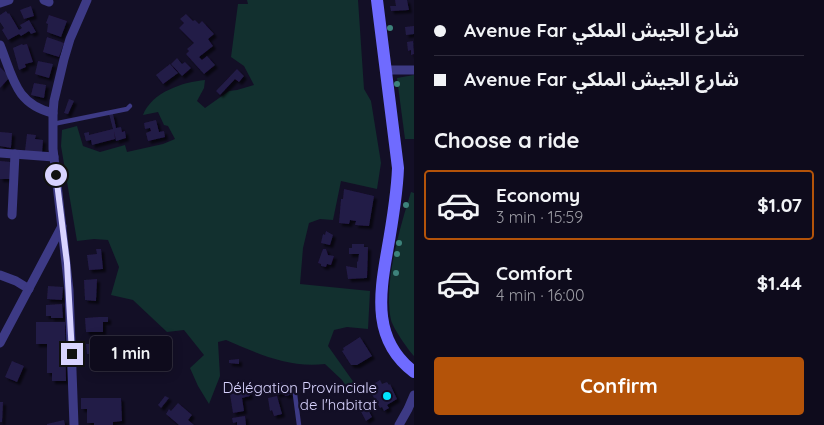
<!DOCTYPE html>
<html lang="en">
<head>
<meta charset="utf-8">
<style>
	:root { --surface:#0e0b1c; --page:#171425; --text:#f1f3f6; --muted:#9b9ba3; --line:#2e2b3b; --accent:#b45309 }
	body { margin:0; font-family:Quicksand,"Noto Sans Arabic",sans-serif; background:var(--page); color:var(--text); height:100vh; display:flex; flex-direction:column; font-size:19px; white-space:nowrap }
	* { box-sizing:border-box; margin:0 }
	p { font-size:16px; color:var(--muted) }
	.icon { flex:none; width:28px; height:28px; fill:none; stroke:currentColor; stroke-width:2; stroke-linecap:round; stroke-linejoin:round }
	.map { position:relative; flex:1; overflow:hidden }
	.drawer { display:flex; flex-direction:column; background:var(--surface); width:410px }
	.drawer>* { flex:none }
	.top-card { display:grid; align-content:center; height:110px; padding:0 20px; background:var(--surface) }
	.end { position:absolute; width:22px; height:22px; margin:-11px; border:6px solid #d9d4ff; background:#111; box-shadow:0 0 0 2px #111 }
	.from { border-radius:50% }
	.bubble { position:absolute; height:35px; border-radius:5px; background:var(--surface); box-shadow:0 2px 12px #0003,0 0 0 1px var(--line); font-size:16px; font-weight:700; line-height:35px; text-align:center }
	.top-card b { display:flex; align-items:center; gap:18px; height:48px; font-size:19px }
	.top-card b+b { border-top:1px solid var(--line) }
	.top-card i { width:12px; height:12px; background:var(--text) }
	ul { padding:0; list-style:none }
	li { display:flex; align-items:center; gap:15px; height:70px; margin:0 10px 8px; padding:0 10px; border:2px solid transparent; border-radius:5px }
	li div { flex:1 }
	li b { display:block; font-size:19px }
	li em { font-style:normal; font-weight:700 }
	li.selected { border-color:var(--accent) }
	li>.icon { width:45px; height:45px; stroke-width:1.5 }
	h2 { padding:0 20px; font-size:22px; line-height:60px }
	.button { display:flex; gap:10px; margin-top:auto; padding:10px 20px }
	.button a { flex:1; height:58px; border-radius:5px; background:var(--accent); color:#fff; font-size:20px; font-weight:700; line-height:58px; text-align:center }
	main { display:flex; flex:1; min-height:0 }
	.map>svg:first-child { display:block }
</style>
</head>
<body>
<main>
<div class="map">
<svg width="414" height="425" viewBox="0 0 414 425">
	<defs>
		<filter id="shadow"><feDropShadow dx="3" dy="3" stdDeviation="1" flood-color="#0009"/></filter>
	</defs>
	<rect width="100%" height="100%" fill="#130f26"/>
	<!-- green -->
	<g fill="#12302f">
		<path d="M247,0h111l6,89 7,12 10,62 -4,26 -36,-8 -8,39 -13,-1 -11,4 -6,25 -3,36 70,7 -2,38 -21,-2 -13,3 -6,16 29,41 -5,8 -10,-15 -17,-16c-37,4 -66,-10 -99,-24l-8,2 2,34 -11,28 -11,-18 -8,-18 14,-13 -20,-25 -17,2 -34,-32 -22,-5 8,-28 -11,-27 -14,-1 -17,2 -16,-95 1,-16 15,-4 6,20 17,6 25,-7 2,7 36,-8 12,-5 -7,-13 -4,-1 -6,-13 -15,3c9,-23 40,-33 62,-35l-1,8 -7,13 8,7 24,-17 8,-1 17,-5 -10,-19 -13,-9 7,-53h10z"/>
		<polygon points="414,75 414,139 405,139 397,78"/>
		<path d="M411,192l3,1v163c-6,-6 -21,-28 -23,-36 -8,-36 9,-93 20,-128z"/>
	</g>
	<!-- building -->
	<g fill="#241b47" filter="url(#shadow)">
		<polygon points="395,0 407,0 409,10 391,11 390,6 396,6"/>
		<polygon points="31,6 34,16 24,19 20,10"/>
		<polygon points="6,11 8,14 9,13 19,30 22,28 20,25 29,20 36,32 31,34 29,31 21,36 19,34 8,40 2,30 4,28 0,22 0,15"/>
		<polygon points="186,14 193,21 195,20 199,24 202,21 214,34 208,39 213,46 199,57 202,60 207,56 215,65 204,74 186,54 189,51 187,49 194,43 179,28 184,23 180,19"/>
		<polygon points="49,15 67,21 61,37 47,32 48,24 46,23"/>
		<polygon points="414,26 414,34 406,35 405,27"/>
		<polygon points="47,37 64,43 59,57 43,52"/>
		<polygon points="413,41 414,54 411,55 411,50 408,51 407,42"/>
		<polygon points="22,44 23,45 27,44 33,62 25,64 26,67 19,70 13,48"/>
		<polygon points="177,58 182,64 185,62 191,68 182,76 171,64"/>
		<polygon points="38,61 53,64 49,78 35,74"/>
		<polygon points="170,64 178,73 163,84 156,75"/>
		<polygon points="0,67 10,77 0,88"/>
		<polygon points="237,69 244,76 239,82 235,79 220,95 216,91"/>
		<polygon points="34,83 46,85 44,98 31,95"/>
		<polygon points="69,99 74,101 68,114 64,113"/>
		<polygon points="109,114 113,114 116,128 121,127 122,132 125,131 126,138 116,141 114,131 115,139 92,145 91,140 86,141 84,133 89,132 89,135 113,129"/>
		<polygon points="156,120 159,132 164,131 165,137 148,141 146,133 151,131 150,128 145,129 144,123"/>
		<polygon points="0,132 12,133 11,148 0,146"/>
		<polygon points="27,134 36,135 35,139 43,140 42,153 25,151"/>
		<polygon points="0,161 11,162 10,179 0,179"/>
		<polygon points="344,189 374,196 369,226 355,225 356,221 350,220 349,224 339,223 341,199 343,199"/>
		<polygon points="326,231 333,235 330,245 321,243 323,234 325,235"/>
		<polygon points="352,244 364,244 364,247 368,247 367,278 348,279 346,266 357,268 357,261 358,262 359,254 349,254 349,248 352,248"/>
		<polygon points="96,249 101,249 103,269 89,270 87,255 97,254"/>
		<polygon points="323,249 326,249 328,255 334,256 331,265 327,264 326,267 321,266 321,264 318,263"/>
		<polygon points="97,279 96,301 85,300 84,280"/>
		<polygon points="48,286 63,287 62,300 47,299"/>
		<polygon points="62,304 63,318 51,318 51,316 46,316 46,305"/>
		<polygon points="99,317 108,317 108,322 103,322 103,332 86,332 85,318"/>
		<polygon points="36,322 65,322 66,381 52,381 52,373 47,373 47,344 36,344"/>
		<polygon points="360,337 372,356 357,365 351,365 342,351 344,350 343,348"/>
		<polygon points="97,339 103,339 104,340 103,355 87,354 86,344 89,344 89,341 97,340"/>
		<polygon points="239,359 239,364 229,363 229,360"/>
		<polygon points="12,361 24,366 17,382 5,377"/>
		<polygon points="380,380 382,384 387,382 389,385 390,384 397,399 387,405 389,408 384,411 382,407 380,408 370,391 372,390 370,386"/>
		<polygon points="282,382 283,384 288,383 290,395 285,396 284,393 276,395 274,386"/>
		<polygon points="249,391 250,396 242,398 244,411 233,413 230,394"/>
		<polygon points="165,396 169,398 161,408 158,405"/>
		<polygon points="277,396 282,414 274,416 272,410 270,411 268,398"/>
		<polygon points="81,398 121,398 122,421 113,422 113,425 94,425 94,423 87,423 87,409 81,409"/>
		<polygon points="0,402 3,402 2,422 0,422"/>
		<polygon points="178,403 192,415 188,420 194,425 179,425 166,414 169,409 171,411"/>
		<polygon points="365,404 372,417 366,421 359,408"/>
		<polygon points="245,416 246,425 237,425 237,422 233,423 232,418"/>
		<polygon points="64,420 65,425 47,425 47,424"/>
	</g>
	<g fill="none" stroke-linecap="round" stroke-linejoin="round">
		<!-- lane -->
		<g stroke="#3d3a85" stroke-width="4.5">
			<polyline points="53,124 127,109 130,106"/>
			<polyline points="294,387 299,425"/>
		</g>
		<!-- street -->
		<g stroke="#3d3a85" stroke-width="9">
			<polyline points="44,0 49,2"/>
			<polyline points="0,3 9,0"/>
			<path d="M0,45c13,32 15,59 53,68"/>
			<polyline points="386,70 414,70"/>
			<polyline points="0,153 54,157"/>
			<polyline points="12,215 15,154"/>
			<polyline points="0,275 16,281 29,289"/>
			<polyline points="0,343 62,226"/>
			<polyline points="74,425 69,290 53,149 53,113 54,101 64,59 70,39 87,0"/>
			<polyline points="399,425 408,409 414,395"/>
		</g>
		<!-- secondary -->
		<path stroke="#6f6bff" stroke-width="12" d="M377,0l21,168c-1,28 -6,56 -11,84 -8,45 -14,89 27,120"/>
	</g>
	<!-- trees -->
	<g fill="#3d827b">
		<circle cx="390" cy="28" r="3"/>
		<circle cx="397" cy="84" r="3"/>
		<circle cx="406" cy="205" r="3"/>
		<circle cx="399" cy="243" r="3"/>
		<circle cx="397" cy="254" r="3"/>
		<circle cx="396" cy="273" r="3"/>
	</g>
	<g fill="none" stroke-linecap="round" stroke-linejoin="round">
		<!-- route -->
		<polyline stroke="#d9d4ff" stroke-width="6" points="56,175 67,263 72,354"/>
	</g>
	<!-- markers -->
	<circle fill="#00e5ff" stroke="#130f26" stroke-width="2" cx="387" cy="396" r="5"/>
	<g text-anchor="middle" dominant-baseline="central" stroke-width="4.5" stroke-linejoin="round" paint-order="stroke">
		<!-- poi labels -->
		<g font-size="15" fill="#d9d4ff" stroke="#130f26" text-anchor="end">
			<text x="377" y="387">Délégation Provinciale<tspan x="377" dy="17">de l'habitat</tspan></text>
		</g>
	</g>
</svg>
<i class="end from" style="left:56px;top:175px"></i>
<i class="end" style="left:72px;top:354px"></i>
<div class="bubble" style="left:90px;top:336px;width:82px">1 min</div>
</div>
<section class="drawer">
<div class="top-card">
<b><i class="from"></i>Avenue Far شارع الجيش الملكي</b>
<b><i></i>Avenue Far شارع الجيش الملكي</b>
</div>
<h2>Choose a ride</h2>
<ul>
<li class="selected"><svg class="icon" aria-label="car" viewBox="0 0 24 24"><path d="M5 17H2v-5l4-1 3-4h7l3 4 3 1v5h-3M9 17h6M6 11h13"/><circle cx="7" cy="17" r="2"/><circle cx="17" cy="17" r="2"/></svg><div><b>Economy</b><p>3 min · 15:59</p></div><em>$1.07</em></li>
<li><svg class="icon" aria-label="car" viewBox="0 0 24 24"><path d="M5 17H2v-5l4-1 3-4h7l3 4 3 1v5h-3M9 17h6M6 11h13"/><circle cx="7" cy="17" r="2"/><circle cx="17" cy="17" r="2"/></svg><div><b>Comfort</b><p>4 min · 16:00</p></div><em>$1.44</em></li>
</ul>
<div class="button"><a>Confirm</a></div>
</section>
</main>
</body>
</html>
